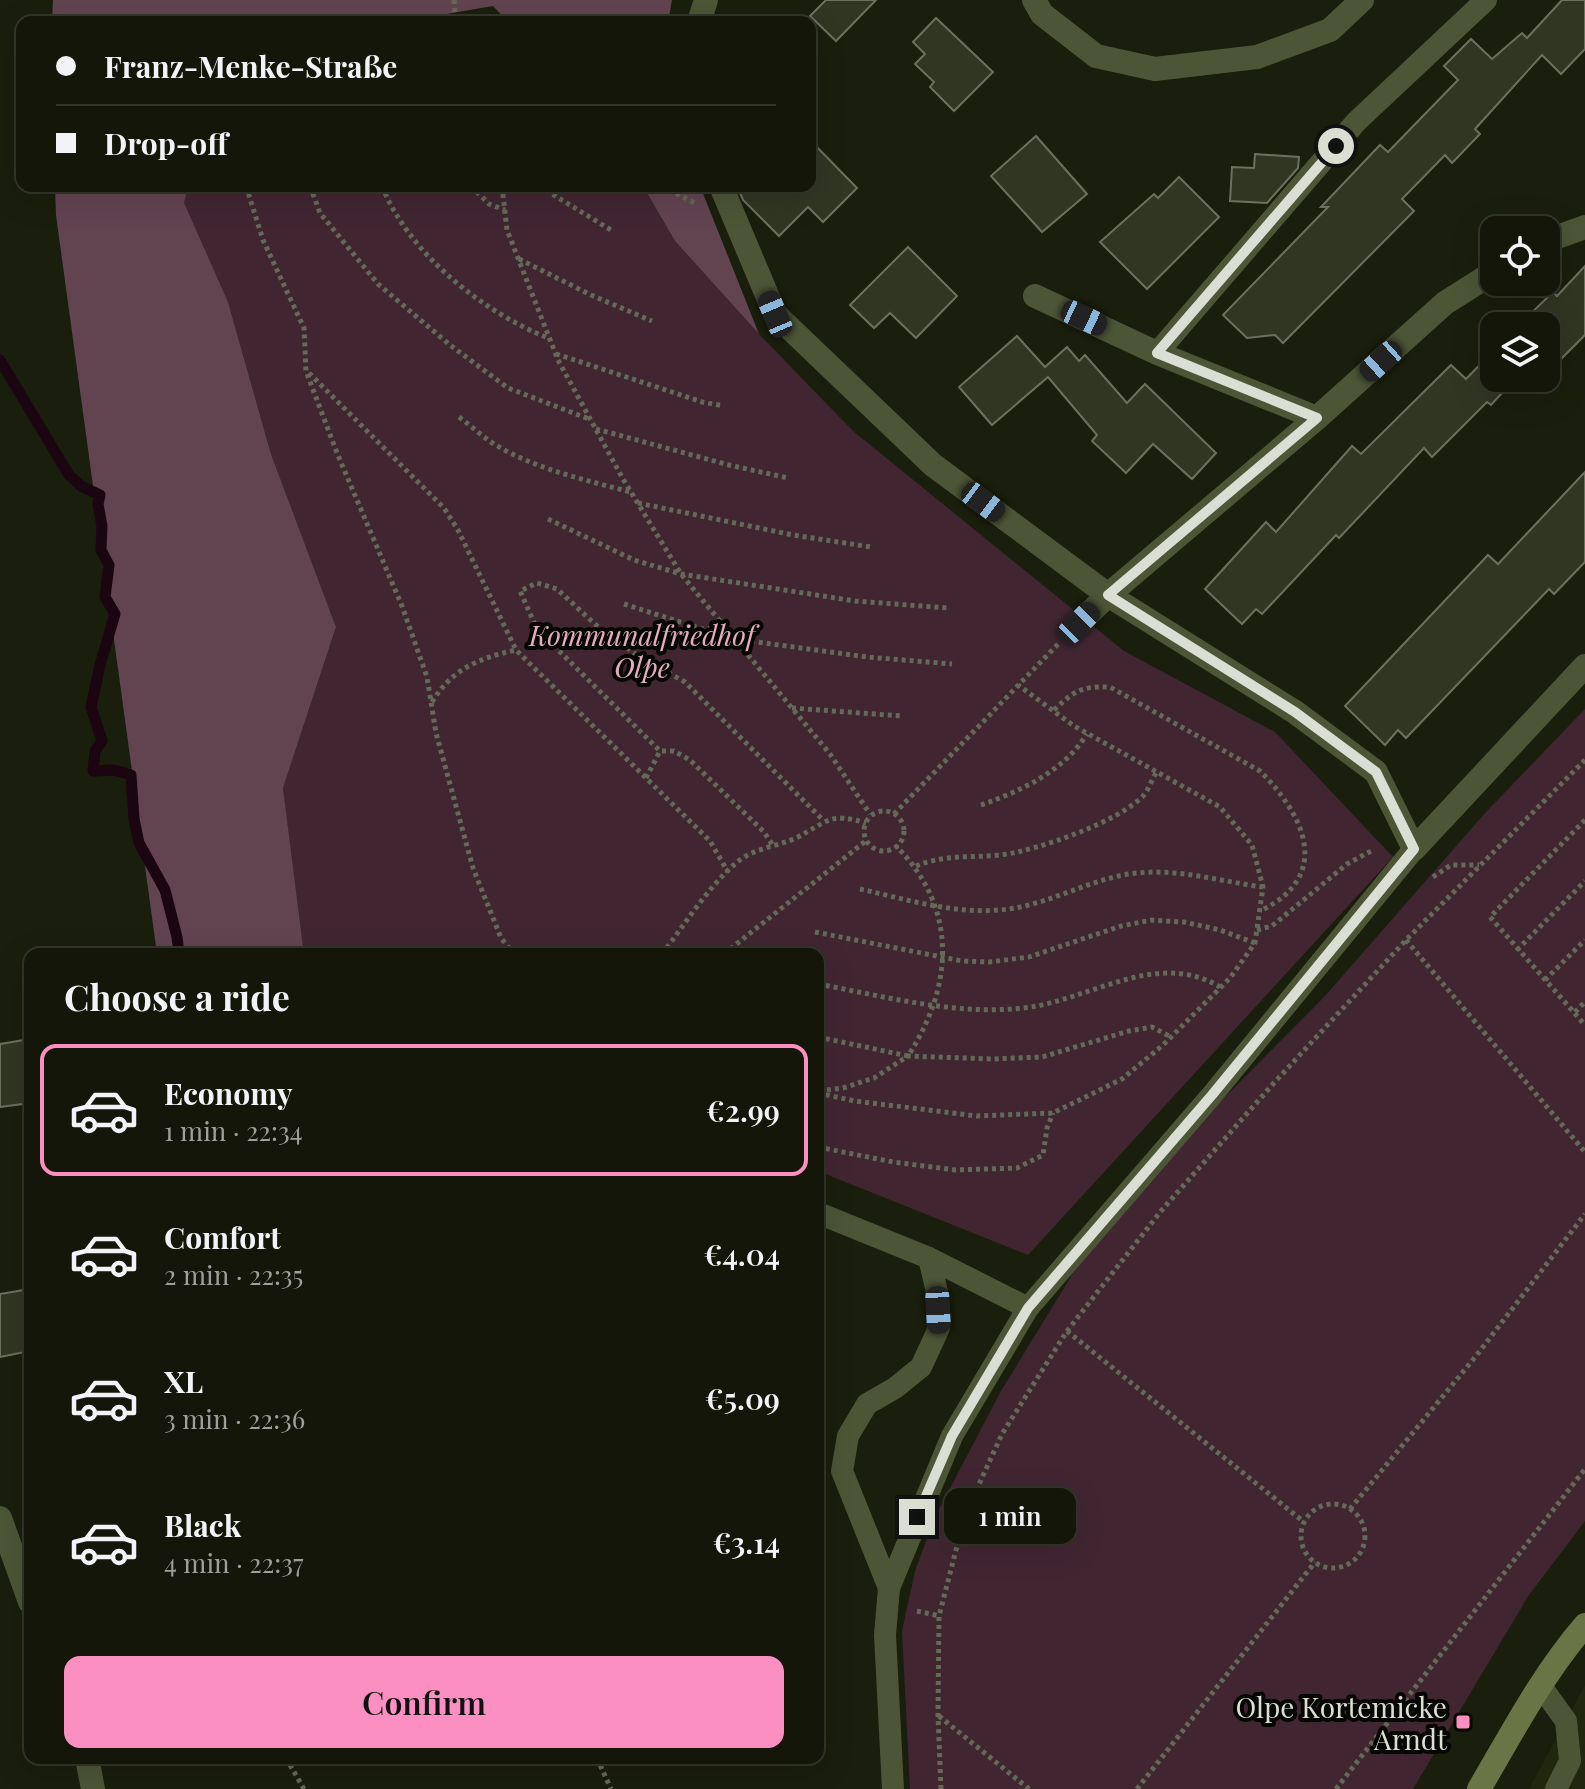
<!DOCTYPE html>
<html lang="en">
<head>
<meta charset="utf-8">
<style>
	:root { --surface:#141609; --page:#212317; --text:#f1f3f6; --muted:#9d9f9c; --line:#33352a; --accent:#fc8fc1 }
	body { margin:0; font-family:"Playfair Display",serif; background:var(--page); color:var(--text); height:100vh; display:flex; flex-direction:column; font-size:30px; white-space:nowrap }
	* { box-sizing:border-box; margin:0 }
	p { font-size:26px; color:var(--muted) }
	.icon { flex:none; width:44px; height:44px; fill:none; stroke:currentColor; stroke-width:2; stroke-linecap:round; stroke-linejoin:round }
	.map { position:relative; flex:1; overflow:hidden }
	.sheet { position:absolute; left:24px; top:948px; width:800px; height:816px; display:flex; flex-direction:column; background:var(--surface); border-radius:16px; box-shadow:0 8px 32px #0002,0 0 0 2px var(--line) }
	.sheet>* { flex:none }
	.banner { position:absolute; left:16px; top:16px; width:800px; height:176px; border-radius:16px; box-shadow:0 8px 32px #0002,0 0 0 2px var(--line); display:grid; align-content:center; height:176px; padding:0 40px; background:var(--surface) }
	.controls { position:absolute; left:1480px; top:216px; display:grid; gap:16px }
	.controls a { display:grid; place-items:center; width:80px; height:80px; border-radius:16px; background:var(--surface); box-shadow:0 8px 32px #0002,0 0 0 2px var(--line); font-size:40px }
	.end { position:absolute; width:36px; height:36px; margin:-18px; border:10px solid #dbdfd3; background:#111; box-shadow:0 0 0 4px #111 }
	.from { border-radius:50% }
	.bubble { position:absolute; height:56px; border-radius:16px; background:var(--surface); box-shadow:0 8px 32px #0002,0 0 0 2px var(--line); font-size:26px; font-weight:600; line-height:56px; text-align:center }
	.car { position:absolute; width:24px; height:48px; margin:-24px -12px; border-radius:10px; box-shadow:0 0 6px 2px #0007; background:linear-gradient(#222 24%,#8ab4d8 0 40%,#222 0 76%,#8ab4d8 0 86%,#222 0) }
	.banner b { display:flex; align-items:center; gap:28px; height:76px; font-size:30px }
	.banner b+b { border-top:2px solid var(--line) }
	.banner i { width:20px; height:20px; background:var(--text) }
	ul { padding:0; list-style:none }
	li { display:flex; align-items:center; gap:24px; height:132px; margin:0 16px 12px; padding:0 24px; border:4px solid transparent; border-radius:16px }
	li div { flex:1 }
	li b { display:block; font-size:30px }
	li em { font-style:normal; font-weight:600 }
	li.active { border-color:var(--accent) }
	li>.icon { width:72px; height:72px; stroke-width:1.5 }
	h2 { padding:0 40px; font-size:36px; line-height:96px }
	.primary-button { display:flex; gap:16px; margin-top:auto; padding:16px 40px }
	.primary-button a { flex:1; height:92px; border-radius:16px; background:var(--accent); color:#111; font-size:32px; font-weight:600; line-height:92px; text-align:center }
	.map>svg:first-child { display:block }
</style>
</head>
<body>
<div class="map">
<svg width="1585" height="1789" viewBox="0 0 1585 1789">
	<rect width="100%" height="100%" fill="#1a1e0c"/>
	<!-- built -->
	<polygon fill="#21260e" points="1585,1685 1585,1789 1529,1789"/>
	<!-- green -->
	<g fill="#412632">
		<polygon points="188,186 643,186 675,241 759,334 853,431 1124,651 1275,732 1393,857 1028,1255 818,1171 818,954 304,954 283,788 336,627 271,454 228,302 183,203"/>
		<polygon points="1585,709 1585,1521 1529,1595 1413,1789 910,1789 902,1631 915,1571 936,1515 1001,1391 1086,1252 1216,1106 1325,996 1486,812"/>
	</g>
	<!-- forest -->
	<g fill="#624451">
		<polygon points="53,0 672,0 668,22 508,22 493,6 400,22 52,22"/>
		<polygon points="55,186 188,186 184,203 228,302 271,454 336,627 283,788 304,954 157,954 56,215"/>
		<polygon points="643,186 700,186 759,334 675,241"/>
	</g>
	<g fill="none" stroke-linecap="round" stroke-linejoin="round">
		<!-- stream -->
		<polyline stroke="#1b0510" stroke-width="11" points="0,360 69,475 81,486 100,495 98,504 102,526 101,550 109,565 105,597 115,614 100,665 91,707 102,741 95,751 93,771 114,770 131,775 134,819 139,843 165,890 177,937 179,954"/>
	</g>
	<!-- building -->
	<g fill="#313623" stroke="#6c715d" stroke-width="2">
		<polygon points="826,0 876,0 836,41 810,16"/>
		<polygon points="1562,0 1585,0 1585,49 1561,74 1542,55 1475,129 1480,134 1452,163 1445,155 1402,199 1414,211 1283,343 1275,335 1247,338 1223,315 1328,207 1321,207 1380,145 1388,152 1458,80 1444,66 1471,39 1492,59 1522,33 1527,38"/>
		<polygon points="936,18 993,72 954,111 930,87 934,82 915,64 925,54 913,42"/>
		<polygon points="1036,136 1087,194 1042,232 991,176"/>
		<polygon points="810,140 857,188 823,222 808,207 779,236 743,200 737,186 810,186"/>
		<polygon points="1255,154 1299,157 1298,168 1267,203 1230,201 1232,167 1254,168"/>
		<polygon points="1179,177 1219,217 1147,289 1100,242 1154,194 1158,198"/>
		<polygon points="908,247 957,296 916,338 890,313 874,328 850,305"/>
		<polygon points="1585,266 1585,335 1546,374 1546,326 1518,326 1553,292 1557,296"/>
		<polygon points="1017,336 1045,367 1067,347 1079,361 1085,355 1127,403 1145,384 1216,453 1192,479 1153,444 1126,473 1092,441 1097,435 1048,377 992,425 959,387"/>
		<polygon points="1494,350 1494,378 1516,378 1491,405 1487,402 1432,457 1424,448 1339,538 1336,535 1262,614 1256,609 1242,624 1205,589 1266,522 1276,532 1352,446 1361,454 1451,365 1466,379"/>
		<polygon points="1585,472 1585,562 1554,594 1549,589 1406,738 1398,730 1385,745 1345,706 1488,555 1498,564"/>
		<polygon points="30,1039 30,1103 0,1107 0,1044"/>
		<polygon points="30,1289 30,1351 0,1357 0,1294"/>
	</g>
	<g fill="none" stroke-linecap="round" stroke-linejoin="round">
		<!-- path -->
		<g stroke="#656959" stroke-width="5" stroke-dasharray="4 4" stroke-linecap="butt">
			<polyline points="454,0 455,14 462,22"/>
			<polyline points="246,186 263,240 304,328 306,371 337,453 402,606 427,677 436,733 473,868 501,938 514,954"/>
			<polyline points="310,186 320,213 378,284 450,345 508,388 589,419"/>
			<path d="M382,186c27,68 101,126 166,152"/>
			<polyline points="471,186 489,204 505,210"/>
			<polyline points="502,186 507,230 558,360 623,479 681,574 830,754 870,814"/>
			<polyline points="539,186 611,230"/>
			<polyline points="662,186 695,203"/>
			<polyline points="519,259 591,295 652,321"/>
			<polyline points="556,354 702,402 724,406"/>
			<polyline points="309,373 444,508 458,530 516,650 710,841 728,872"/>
			<path d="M459,417c12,9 23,19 35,27 41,25 91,36 137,48"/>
			<polyline points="596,429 729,465 788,478"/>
			<polyline points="638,503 793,535 871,547"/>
			<polyline points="548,519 634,560 681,574 855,601 948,608"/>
			<polyline points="624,604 702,629 726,628"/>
			<polyline points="735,639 867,657 952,664"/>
			<path d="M432,702c20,-33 47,-44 84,-52"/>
			<polyline points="792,708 902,716"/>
			<path d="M1054,710c20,-19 27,-24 56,-23l150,84c45,45 73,105 0,140"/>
			<polyline points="646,778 660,751"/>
			<path d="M981,805c40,-14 83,-34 106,-71"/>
			<circle cx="884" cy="831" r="20"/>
			<polyline points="894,814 1060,642"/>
			<polyline points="1585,820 1490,917 1585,1025"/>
			<polyline points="772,844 763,831 690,760 674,751 660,751 537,629 520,591 537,583 557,589 596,625 638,656 685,682 824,821"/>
			<path d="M916,866c29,-12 55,-8 85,-11 37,-5 118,-33 143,-60 5,-6 8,-16 12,-22"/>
			<polyline points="1433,877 1451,865 1479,865"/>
			<path d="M860,889c45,10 93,25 139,21 45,-3 86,-29 130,-36 45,-7 89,7 134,13"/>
			<polyline points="1257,930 1272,926 1347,864 1373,850"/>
			<polyline points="815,932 962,961 989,962 1029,957 1121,926 1152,920 1184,922 1220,930 1255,943"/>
			<polyline points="1406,940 1585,1152"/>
			<polyline points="1517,950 1585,881"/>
			<path d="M662,954c21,-27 56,-82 84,-98 16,-9 36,-11 52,-19 30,-16 32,-25 68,-14"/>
			<polyline points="724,954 867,840"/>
			<polyline points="1545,980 1585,940"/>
			<path d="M818,984c70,13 142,33 213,23 63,-10 128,-57 189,-20"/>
			<polyline points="1575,1012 1585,1002"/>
			<path d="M818,1037l90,19c46,-71 50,-148 -12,-210"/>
			<polyline points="819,1091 843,1088 874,1078 908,1056 992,1059 1042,1057 1129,1031 1152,1027 1171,1037"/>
			<polyline points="818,1093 855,1101 977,1116 1053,1113 1122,1079 1163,1045 1230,978 1255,943 1263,887 1252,845 1220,807 1074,726 1018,685"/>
			<polyline points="818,1147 893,1162 955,1170 1017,1168 1043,1155 1047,1128 1053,1113"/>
			<polyline points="1067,1331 1304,1522"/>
			<circle cx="1333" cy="1536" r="32"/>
			<polyline points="1350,1509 1476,1356 1585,1214"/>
			<polyline points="917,1611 939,1616"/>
			<polyline points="939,1716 1029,1789"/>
			<polyline points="286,1758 304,1789"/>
			<polyline points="597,1758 611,1789"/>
			<polyline points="941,1789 938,1715 939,1616 965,1515 1002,1434 1067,1331 1161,1211 1273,1084 1406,940 1585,760"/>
			<polyline points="1137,1789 1315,1562"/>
			<polyline points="1336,1789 1585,1469"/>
		</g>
		<!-- lane -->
		<g stroke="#4d5537" stroke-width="22">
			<polyline points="1157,353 1356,122 1486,0"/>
			<polyline points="818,1213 929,1258 1028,1308"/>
			<polyline points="889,1588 842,1471 848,1436 867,1404 895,1388 921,1367 939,1328 937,1292 929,1258"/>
			<polyline points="1540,1685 1566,1721 1570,1761 1556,1789"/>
			<polyline points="893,1789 885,1635 889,1588 952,1436 1028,1308 1212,1095 1414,849"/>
		</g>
		<!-- street -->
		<g stroke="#4d5537" stroke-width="24">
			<polyline points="1034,0 1042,14 1096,56 1155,69 1257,57 1330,30 1362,0"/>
			<polyline points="699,22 706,0"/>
			<polyline points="721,186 775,314 933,465 1108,595 1295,712 1376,772 1414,849 1585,666"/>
			<polyline points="1546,241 1585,227"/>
			<polyline points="1035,296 1157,353 1317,418"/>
			<polyline points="1079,623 1108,595 1317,418 1445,303 1494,272"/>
			<polyline points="0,1518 30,1602"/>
			<polyline points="87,1758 93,1789"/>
		</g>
		<!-- secondary -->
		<path stroke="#697545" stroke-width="24" d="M1479,1789c33,-56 63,-114 106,-164"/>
	</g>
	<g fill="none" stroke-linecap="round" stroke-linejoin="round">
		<!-- route -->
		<polyline stroke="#dbdfd3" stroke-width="10" points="917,1517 952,1436 1028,1308 1212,1095 1414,849 1376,772 1295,712 1108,595 1317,418 1157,353 1336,146"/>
	</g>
	<!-- markers -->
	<rect fill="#fc8fc1" stroke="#060702" stroke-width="3" x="1455" y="1714" width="16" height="16" rx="4"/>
	<g text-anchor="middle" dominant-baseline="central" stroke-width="8" stroke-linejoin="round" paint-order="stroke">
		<!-- park labels -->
		<g font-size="28" font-style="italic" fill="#e5abc3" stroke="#060702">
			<text x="642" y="634">Kommunalfriedhof<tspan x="642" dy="32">Olpe</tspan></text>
		</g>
		<!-- poi labels -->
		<g font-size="28" fill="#dbdfd3" stroke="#060702" text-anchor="end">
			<text x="1447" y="1706">Olpe Kortemicke<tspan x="1447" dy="32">Arndt</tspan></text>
		</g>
	</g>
</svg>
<div class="controls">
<a><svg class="icon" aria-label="locate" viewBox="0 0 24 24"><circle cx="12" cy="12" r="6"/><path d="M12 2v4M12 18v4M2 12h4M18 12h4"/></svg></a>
<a><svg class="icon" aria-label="layers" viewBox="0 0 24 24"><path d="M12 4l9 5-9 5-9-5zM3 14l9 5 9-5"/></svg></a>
</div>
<i class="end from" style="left:1336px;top:146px"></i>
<i class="end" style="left:917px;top:1517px"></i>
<div class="bubble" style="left:944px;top:1488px;width:132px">1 min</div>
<i class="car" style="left:775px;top:314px;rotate:337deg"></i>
<i class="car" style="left:1084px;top:318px;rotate:115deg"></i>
<i class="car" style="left:1381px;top:361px;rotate:228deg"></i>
<i class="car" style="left:983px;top:502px;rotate:127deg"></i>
<i class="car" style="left:1079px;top:623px;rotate:45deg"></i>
<i class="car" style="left:938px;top:1310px;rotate:177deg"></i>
<div class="banner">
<b><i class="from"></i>Franz-Menke-Straße</b>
<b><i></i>Drop-off</b>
</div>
<section class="sheet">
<h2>Choose a ride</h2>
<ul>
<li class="active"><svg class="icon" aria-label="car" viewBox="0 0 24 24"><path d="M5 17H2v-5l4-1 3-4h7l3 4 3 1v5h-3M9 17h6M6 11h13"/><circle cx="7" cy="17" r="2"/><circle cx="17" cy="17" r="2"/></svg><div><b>Economy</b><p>1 min · 22:34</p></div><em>€2.99</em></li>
<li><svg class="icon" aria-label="car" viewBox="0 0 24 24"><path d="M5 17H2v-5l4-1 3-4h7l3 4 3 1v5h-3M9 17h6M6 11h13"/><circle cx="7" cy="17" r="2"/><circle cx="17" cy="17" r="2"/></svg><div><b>Comfort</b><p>2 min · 22:35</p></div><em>€4.04</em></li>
<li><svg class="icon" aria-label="car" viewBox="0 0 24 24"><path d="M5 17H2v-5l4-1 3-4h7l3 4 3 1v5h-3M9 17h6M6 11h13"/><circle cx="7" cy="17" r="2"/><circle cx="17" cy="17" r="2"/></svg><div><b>XL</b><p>3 min · 22:36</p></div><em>€5.09</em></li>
<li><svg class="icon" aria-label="car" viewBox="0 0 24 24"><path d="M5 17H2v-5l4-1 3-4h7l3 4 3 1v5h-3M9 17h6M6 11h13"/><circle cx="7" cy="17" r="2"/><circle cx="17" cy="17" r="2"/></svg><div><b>Black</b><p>4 min · 22:37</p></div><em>€3.14</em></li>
</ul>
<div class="primary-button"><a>Confirm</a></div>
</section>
</div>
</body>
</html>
